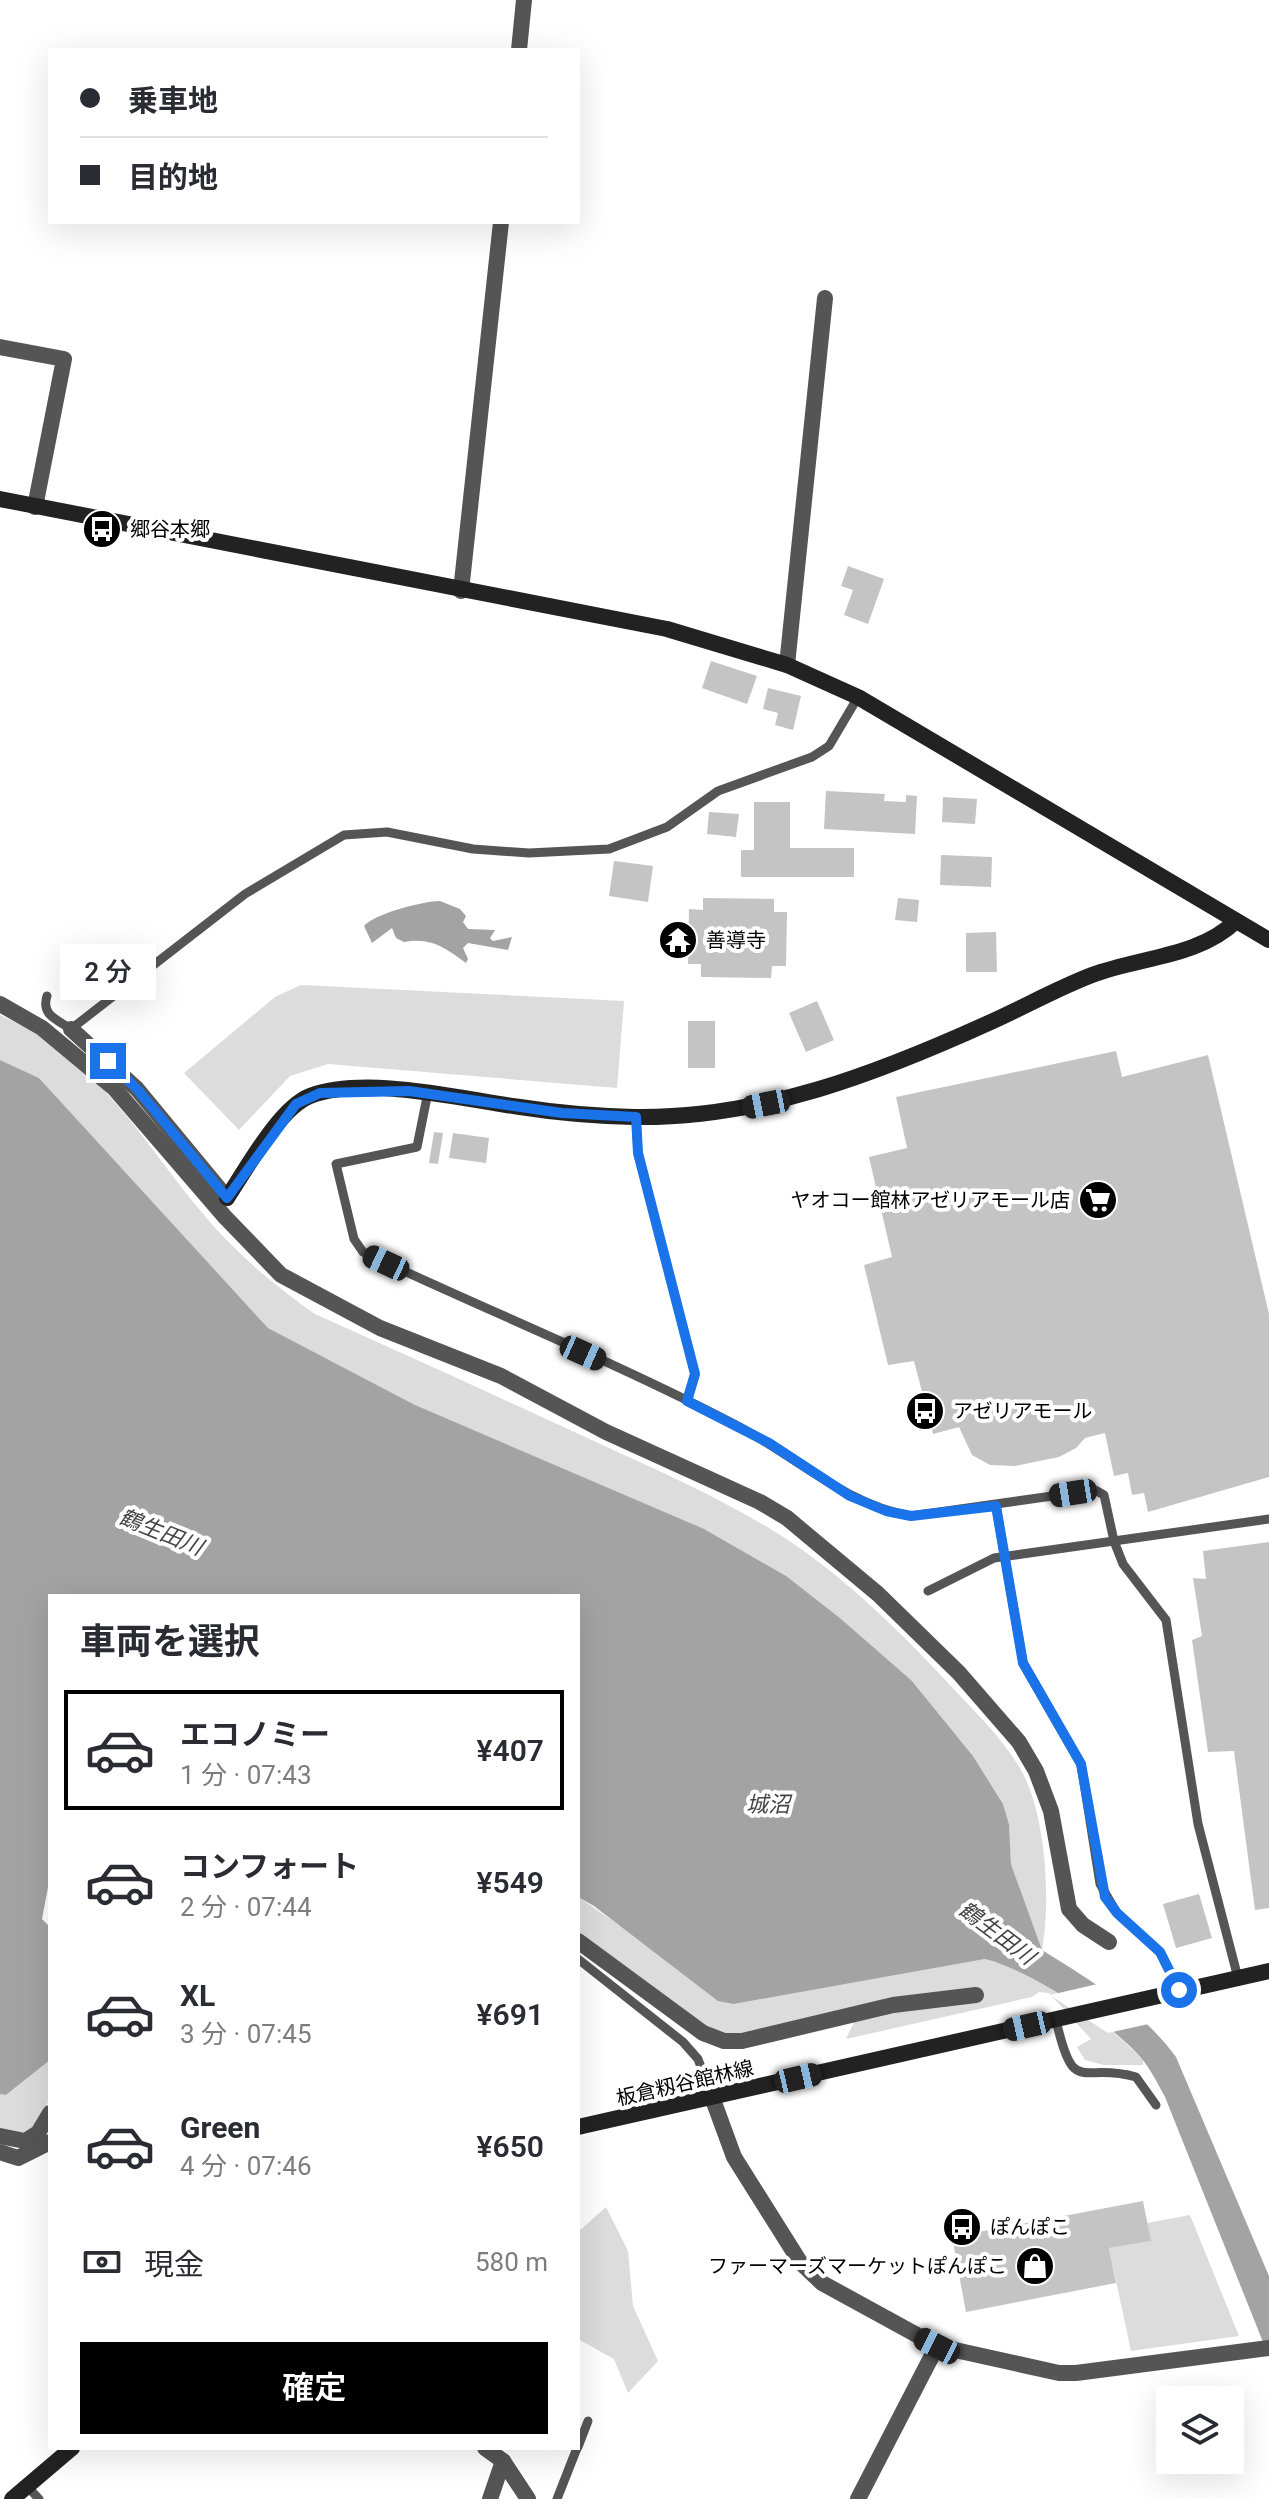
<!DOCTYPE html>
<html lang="ja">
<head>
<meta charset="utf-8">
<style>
	:root { --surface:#fff; --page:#f2f2f3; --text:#2b2b33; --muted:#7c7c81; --line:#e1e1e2; --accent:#000 }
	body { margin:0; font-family:Roboto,"Noto Sans JP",sans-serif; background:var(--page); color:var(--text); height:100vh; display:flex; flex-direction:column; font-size:30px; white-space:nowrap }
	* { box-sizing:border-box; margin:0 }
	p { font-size:26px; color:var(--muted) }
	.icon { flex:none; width:44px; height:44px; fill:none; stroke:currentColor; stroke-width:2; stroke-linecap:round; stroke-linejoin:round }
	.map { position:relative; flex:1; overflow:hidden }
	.sheet { position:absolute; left:48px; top:1594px; width:532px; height:856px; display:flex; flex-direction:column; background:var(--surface); border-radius:0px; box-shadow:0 8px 32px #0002 }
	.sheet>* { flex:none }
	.banner { position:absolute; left:48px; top:48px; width:532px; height:176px; border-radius:0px; box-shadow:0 8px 32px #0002; display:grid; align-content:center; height:176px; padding:0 32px; background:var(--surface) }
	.fabs { position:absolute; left:1156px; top:2386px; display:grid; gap:16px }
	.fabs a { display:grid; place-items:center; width:88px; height:88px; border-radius:0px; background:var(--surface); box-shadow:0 8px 32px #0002; font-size:40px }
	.end { position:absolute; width:36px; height:36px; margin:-18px; border:10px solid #1a73e8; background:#fff; box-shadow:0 0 0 4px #fff }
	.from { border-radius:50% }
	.bubble { position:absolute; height:56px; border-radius:0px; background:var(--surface); box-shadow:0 8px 32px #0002; font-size:26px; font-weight:600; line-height:56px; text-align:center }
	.car { position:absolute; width:24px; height:48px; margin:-24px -12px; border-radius:10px; box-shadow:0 0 6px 2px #0007; background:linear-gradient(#222 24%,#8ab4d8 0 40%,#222 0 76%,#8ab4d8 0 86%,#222 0) }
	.banner b { display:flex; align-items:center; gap:28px; height:76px; font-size:30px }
	.banner b+b { border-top:2px solid var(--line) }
	.banner i { width:20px; height:20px; background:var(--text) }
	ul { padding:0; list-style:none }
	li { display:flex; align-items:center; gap:24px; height:120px; margin:0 16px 12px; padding:0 16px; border:4px solid transparent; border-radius:0px }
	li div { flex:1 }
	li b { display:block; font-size:30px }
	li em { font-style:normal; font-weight:600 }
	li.selected { border-color:var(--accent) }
	li>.icon { width:72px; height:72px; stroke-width:1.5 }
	h2 { padding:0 32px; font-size:36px; line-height:96px }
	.pay { display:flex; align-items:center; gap:20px; height:88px; padding:0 32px; font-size:30px }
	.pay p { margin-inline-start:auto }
	.action { display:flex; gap:16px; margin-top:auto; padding:16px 32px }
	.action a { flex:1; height:92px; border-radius:0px; background:var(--accent); color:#fff; font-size:32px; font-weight:600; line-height:92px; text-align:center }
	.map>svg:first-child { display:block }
</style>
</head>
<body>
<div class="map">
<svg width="1269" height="2499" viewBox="0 0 1269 2499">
	<rect width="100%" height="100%" fill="#fff"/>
	<!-- green -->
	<g fill="#dcdcdc">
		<polygon points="301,985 624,1001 617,1088 328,1064 290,1076 239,1130 184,1073 275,997"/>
		<path d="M0,1015c108,48 145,135 218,216 30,32 61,58 97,83 94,42 188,85 281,128 74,34 160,71 224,121 47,36 88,77 128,120 26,28 56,56 74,89 24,44 29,129 20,178l-31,-86 -2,-40 -6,-20 -30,-48 -61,-75 -497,-276 -147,-77 -229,-250 -39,-18z"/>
		<path d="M578,1897l156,107 251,-45c58,14 117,60 158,101v5h-39l-19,-5 -8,-13 14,-8 -42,-46 -10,-1 -7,5 -186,42 9,-19 -123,15 -19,-3 -135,-99z"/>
		<path d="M50,2060c0,30 3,64 -31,74l-19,-5v-35l6,1z"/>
		<polygon points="606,2207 628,2251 633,2306 658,2361 628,2393 614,2359 578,2339 578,2232"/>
		<polygon points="1190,2215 1239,2336 1131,2351 1109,2248 1150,2241 1147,2223"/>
	</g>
	<!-- water -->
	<g fill="#a3a3a3">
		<path d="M440,901l20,8 6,7 -3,6 5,7 27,1 -5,8 3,3 19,-4 -4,13 -40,-7 -5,5 5,11 -2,4c-22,-16 -35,-26 -62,-21l-8,-4 -4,-10 -20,15 -8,-17c10,-12 59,-25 76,-25z"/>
		<path d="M0,1060l39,18 229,250 147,77 289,124 82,47 55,43 71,62 61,75 30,48 6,20 2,40 31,86c49,31 99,59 134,107l93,219v81l-104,-260c-7,-13 -14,-27 -23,-38 -28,-34 -114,-90 -157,-100l-251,45 -16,-3 -124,-95 -16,-9v-301h-528v281l-8,42 8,8v133l-44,35 -6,-1z"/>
	</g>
	<!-- pier -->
	<polygon fill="#fff" points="1102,1983 1153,2023 1108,2033 1050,1995"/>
	<!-- building -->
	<g fill="#c4c4c4">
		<polygon points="848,566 884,579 868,624 844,615 853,590 841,586"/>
		<polygon points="711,661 757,676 747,704 702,688"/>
		<polygon points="768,688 801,696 793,730 775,725 778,713 763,709"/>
		<polygon points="826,791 885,794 884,801 906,802 906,795 917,796 915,834 824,829"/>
		<polygon points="943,797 977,799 975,824 942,822"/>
		<polygon points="754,802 790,802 790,848 854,848 854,877 741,877 741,850 754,850"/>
		<polygon points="709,812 739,814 736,837 707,834"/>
		<polygon points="941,855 992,857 991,887 940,885"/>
		<polygon points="614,861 653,866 648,902 609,896"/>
		<polygon points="703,898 774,899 774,912 787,912 786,966 772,966 771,978 701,977 701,964 688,964 689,909 703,910"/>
		<polygon points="898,898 919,900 917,922 895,920"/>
		<polygon points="996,932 997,972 966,972 966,933"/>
		<polygon points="817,1001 834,1040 806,1052 789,1013"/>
		<rect x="688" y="1021" width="27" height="47"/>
		<polygon points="1116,1051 1122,1077 1208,1055 1269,1314 1269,1477 1148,1512 1144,1493 1132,1495 1128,1473 1114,1476 1105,1433 1085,1438 1076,1448 1059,1457 1015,1466 990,1465 972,1455 959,1427 933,1434 914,1361 888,1365 864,1265 892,1257 869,1157 907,1148 896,1097"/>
		<polygon points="434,1132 443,1133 438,1164 429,1163"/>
		<polygon points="453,1133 489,1138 486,1163 449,1158"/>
		<polygon points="1269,1542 1269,1908 1255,1910 1234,1751 1208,1752 1192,1640 1202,1636 1193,1578 1206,1579 1203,1551"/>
		<polygon points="1199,1894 1212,1938 1176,1948 1163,1904"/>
		<polygon points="1143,2201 1151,2241 1109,2248 1116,2283 966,2312 952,2237"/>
	</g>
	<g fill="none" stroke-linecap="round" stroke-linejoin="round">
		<!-- lane -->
		<g stroke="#555" stroke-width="9">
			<path d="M47,996c-6,19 9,23 24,33l174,-135 99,-59 43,-3 86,17 56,4 80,-4 58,-22 51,-36 94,-34 17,-11 29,-49"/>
			<path d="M428,1092l-11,55 -81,17 18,75 9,13c123,58 250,109 371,172 59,30 110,80 177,92l184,-26 9,5 10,46 9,23 43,56 32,204 40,154"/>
			<polyline points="636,1117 638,1153 695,1374 687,1401"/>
			<polyline points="996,1506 1023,1663 1081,1764 1100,1884 1117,1913 1160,1952 1179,1990"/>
			<polyline points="928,1591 994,1558 1269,1519"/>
			<polyline points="578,1959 683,2042 698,2059 712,2097"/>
			<path d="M1056,2020c18,79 25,41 80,57l20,28"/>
			<polyline points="578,2447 588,2421"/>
			<polyline points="27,2486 39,2499"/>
			<polyline points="557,2499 577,2448"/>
		</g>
		<!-- street -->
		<g stroke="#555" stroke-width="16">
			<polyline points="519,50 524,0"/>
			<polyline points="0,347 64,359 35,507"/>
			<polyline points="461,591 501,222"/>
			<polyline points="787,665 825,298"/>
			<polyline points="0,1004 42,1028 114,1088 225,1217 281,1275 380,1328 501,1376 606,1432 760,1502 787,1518 878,1594 959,1673 1019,1742 1036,1771 1051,1811 1069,1909 1083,1925 1109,1942"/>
			<polyline points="71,1029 137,1089 227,1198"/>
			<polyline points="578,1941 703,2033 724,2041 742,2041 893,2005 976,1995"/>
			<polyline points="712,2097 734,2157 800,2262 822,2283 937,2346 1059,2373 1076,2373 1269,2348"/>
			<polyline points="0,2136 25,2141 38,2133 50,2113"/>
			<polyline points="0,2152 18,2158 50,2142"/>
			<polyline points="485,2448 503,2461 528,2499"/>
			<polyline points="490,2499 503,2461"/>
			<polyline points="858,2499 937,2346"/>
		</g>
		<!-- secondary -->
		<g stroke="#222" stroke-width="16">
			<polyline points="0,499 667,629 787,665 858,697 1269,940"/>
			<path d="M227,1198c19,-28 52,-90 83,-102 56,-21 151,3 210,11 38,6 76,9 114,10 127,2 245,-44 359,-96 33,-15 65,-33 99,-46 48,-18 107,-18 144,-54"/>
			<polyline points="578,2127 1269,1971"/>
			<polyline points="12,2499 72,2448"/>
		</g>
	</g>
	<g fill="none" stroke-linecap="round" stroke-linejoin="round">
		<!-- route -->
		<polyline stroke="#1a73e8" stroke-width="10" points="108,1061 137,1089 227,1198 296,1104 320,1093 409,1091 562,1113 636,1117 638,1153 695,1374 687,1401 769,1443 850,1496 886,1511 911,1516 996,1506 1023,1663 1081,1764 1105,1897 1117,1913 1160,1952 1179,1990"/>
	</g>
	<!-- icons -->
	<defs>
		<symbol id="bus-disc" viewBox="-11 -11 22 22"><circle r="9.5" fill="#000" stroke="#fff"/><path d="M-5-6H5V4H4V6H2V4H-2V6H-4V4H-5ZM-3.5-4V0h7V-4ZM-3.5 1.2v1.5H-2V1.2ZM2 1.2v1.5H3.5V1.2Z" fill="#fff"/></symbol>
		<symbol id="temple-disc" viewBox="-11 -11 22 22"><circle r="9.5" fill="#000" stroke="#fff"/><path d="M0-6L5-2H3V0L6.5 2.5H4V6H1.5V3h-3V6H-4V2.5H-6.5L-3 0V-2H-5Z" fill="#fff"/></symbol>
		<symbol id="supermarket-disc" viewBox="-11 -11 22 22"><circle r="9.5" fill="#000" stroke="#fff"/><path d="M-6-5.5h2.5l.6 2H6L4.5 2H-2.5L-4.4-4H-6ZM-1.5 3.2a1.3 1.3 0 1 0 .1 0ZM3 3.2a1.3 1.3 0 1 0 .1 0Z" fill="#fff"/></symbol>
		<symbol id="shop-disc" viewBox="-11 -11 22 22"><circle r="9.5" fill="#000" stroke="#fff"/><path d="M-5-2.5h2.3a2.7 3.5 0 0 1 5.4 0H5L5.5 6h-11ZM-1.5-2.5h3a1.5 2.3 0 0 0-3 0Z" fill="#fff"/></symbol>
	</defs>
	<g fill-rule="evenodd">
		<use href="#bus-disc" x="80" y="507" width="44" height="44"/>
		<use href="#temple-disc" x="656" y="918" width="44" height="44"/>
		<use href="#supermarket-disc" x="1076" y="1178" width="44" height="44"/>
		<use href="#bus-disc" x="903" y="1389" width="44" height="44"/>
		<use href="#bus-disc" x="940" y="2205" width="44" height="44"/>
		<use href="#shop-disc" x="1013" y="2244" width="44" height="44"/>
	</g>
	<g text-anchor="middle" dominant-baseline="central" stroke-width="8" stroke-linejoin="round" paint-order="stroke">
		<!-- poi labels -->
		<g font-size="20" fill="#000" stroke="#fff" text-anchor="start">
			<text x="130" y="529">郷谷本郷</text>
			<text x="706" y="940">善導寺</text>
			<text x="1070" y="1200" text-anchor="end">ヤオコー館林アゼリアモール店</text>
			<text x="953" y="1411">アゼリアモール</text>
			<text x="990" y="2227">ぽんぽこ</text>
			<text x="1007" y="2266" text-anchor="end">ファーマーズマーケットぽんぽこ</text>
		</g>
		<!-- street labels -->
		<g font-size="20" fill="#000" stroke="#fff">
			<text transform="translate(685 2083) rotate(-13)">板倉籾谷館林線</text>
		</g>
		<!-- water labels -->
		<g font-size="22" font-style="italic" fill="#444" stroke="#fff">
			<text transform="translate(161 1532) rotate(22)">鶴生田川</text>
			<text x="768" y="1804">城沼</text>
			<text transform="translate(997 1933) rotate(37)">鶴生田川</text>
		</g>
	</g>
</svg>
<div class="fabs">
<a><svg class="icon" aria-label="layers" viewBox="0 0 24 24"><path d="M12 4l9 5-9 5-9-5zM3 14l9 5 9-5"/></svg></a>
</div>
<i class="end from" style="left:1179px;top:1990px"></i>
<i class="end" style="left:108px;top:1061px"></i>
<div class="bubble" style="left:60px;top:944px;width:96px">2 分</div>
<i class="car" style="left:766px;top:1104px;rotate:259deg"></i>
<i class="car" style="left:386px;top:1263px;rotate:295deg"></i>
<i class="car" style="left:583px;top:1353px;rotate:114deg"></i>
<i class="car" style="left:1073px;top:1493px;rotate:261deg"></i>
<i class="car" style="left:1027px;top:2026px;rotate:257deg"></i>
<i class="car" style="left:798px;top:2078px;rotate:77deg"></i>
<i class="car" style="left:937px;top:2346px;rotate:297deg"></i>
<div class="banner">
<b><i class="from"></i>乗車地</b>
<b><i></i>目的地</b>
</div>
<section class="sheet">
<h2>車両を選択</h2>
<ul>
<li class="selected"><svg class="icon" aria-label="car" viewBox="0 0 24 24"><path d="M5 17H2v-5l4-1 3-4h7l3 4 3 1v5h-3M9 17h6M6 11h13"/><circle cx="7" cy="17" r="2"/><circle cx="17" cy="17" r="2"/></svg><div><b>エコノミー</b><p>1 分 · 07:43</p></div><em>¥407</em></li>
<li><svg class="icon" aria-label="car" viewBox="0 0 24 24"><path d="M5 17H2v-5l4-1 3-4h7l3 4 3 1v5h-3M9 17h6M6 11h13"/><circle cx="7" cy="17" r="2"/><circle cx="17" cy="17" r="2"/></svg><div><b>コンフォート</b><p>2 分 · 07:44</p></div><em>¥549</em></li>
<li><svg class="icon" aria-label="car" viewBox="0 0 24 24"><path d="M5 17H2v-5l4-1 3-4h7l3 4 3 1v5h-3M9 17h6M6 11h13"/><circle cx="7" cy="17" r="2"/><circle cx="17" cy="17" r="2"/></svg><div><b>XL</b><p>3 分 · 07:45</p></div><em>¥691</em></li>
<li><svg class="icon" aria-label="car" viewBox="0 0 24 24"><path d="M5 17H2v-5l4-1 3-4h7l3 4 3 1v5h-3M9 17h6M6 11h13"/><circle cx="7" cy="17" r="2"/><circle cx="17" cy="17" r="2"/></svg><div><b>Green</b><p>4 分 · 07:46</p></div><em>¥650</em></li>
</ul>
<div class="pay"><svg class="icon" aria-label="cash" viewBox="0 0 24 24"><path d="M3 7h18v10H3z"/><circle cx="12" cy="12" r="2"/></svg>現金<p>580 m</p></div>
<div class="action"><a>確定</a></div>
</section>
</div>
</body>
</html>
